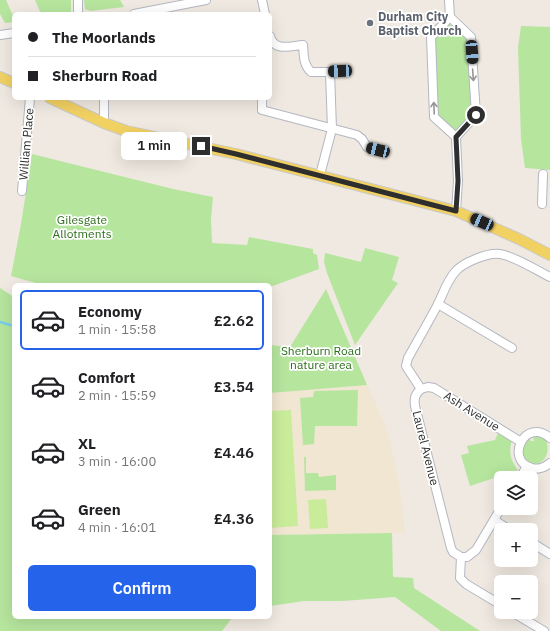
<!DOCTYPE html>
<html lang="en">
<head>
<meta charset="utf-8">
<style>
	:root { --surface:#fff; --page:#f2f2f2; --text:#202124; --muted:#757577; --line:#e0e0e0; --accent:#2563eb }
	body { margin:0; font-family:"IBM Plex Sans",sans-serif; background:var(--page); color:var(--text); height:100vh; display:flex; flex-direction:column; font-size:15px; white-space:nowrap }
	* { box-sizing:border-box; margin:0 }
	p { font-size:13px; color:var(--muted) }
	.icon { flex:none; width:22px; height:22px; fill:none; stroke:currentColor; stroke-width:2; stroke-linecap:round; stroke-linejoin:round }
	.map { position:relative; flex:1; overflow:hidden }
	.sheet { position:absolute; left:12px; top:283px; width:260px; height:336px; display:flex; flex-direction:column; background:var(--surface); border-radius:6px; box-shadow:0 4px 16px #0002 }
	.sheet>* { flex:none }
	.banner { position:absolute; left:12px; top:12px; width:260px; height:88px; border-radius:6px; box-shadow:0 4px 16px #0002; display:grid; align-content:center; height:88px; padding:0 16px; background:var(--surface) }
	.buttons { position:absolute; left:494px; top:471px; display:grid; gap:8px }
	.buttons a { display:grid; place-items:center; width:44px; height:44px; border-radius:6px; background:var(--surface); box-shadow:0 4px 16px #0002; font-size:20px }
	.end { position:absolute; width:18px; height:18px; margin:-9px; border:5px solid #2e2e2e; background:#fff; box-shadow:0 0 0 2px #fff }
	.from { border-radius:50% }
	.bubble { position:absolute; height:28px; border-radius:6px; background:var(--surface); box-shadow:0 4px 16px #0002; font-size:13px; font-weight:600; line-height:28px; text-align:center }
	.car { position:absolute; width:12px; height:24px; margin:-12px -6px; border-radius:5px; box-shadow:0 0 3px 1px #0007; background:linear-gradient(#222 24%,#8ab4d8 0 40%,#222 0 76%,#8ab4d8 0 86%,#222 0) }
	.banner b { display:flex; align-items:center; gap:14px; height:38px; font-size:15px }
	.banner b+b { border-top:1px solid var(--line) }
	.banner i { width:10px; height:10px; background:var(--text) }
	ul { padding:7px 0 0; list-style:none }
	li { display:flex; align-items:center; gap:12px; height:60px; margin:0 8px 6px; padding:0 8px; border:2px solid transparent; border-radius:6px }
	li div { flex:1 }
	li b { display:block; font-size:15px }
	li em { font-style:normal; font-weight:600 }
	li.current { border-color:var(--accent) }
	li>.icon { width:36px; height:36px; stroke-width:1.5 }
	.cta { display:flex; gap:8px; margin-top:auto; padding:8px 16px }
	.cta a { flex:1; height:46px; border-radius:6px; background:var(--accent); color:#fff; font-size:16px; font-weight:600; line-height:46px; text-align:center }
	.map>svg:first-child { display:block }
</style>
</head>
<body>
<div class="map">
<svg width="550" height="631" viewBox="0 0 550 631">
	<rect width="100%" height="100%" fill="#efe9e1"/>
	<!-- education -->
	<polygon fill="#f0e6d1" points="367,385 384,423 390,442 400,488 405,533 270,535 270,393"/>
	<!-- green -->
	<g fill="#b6e59e">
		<polygon points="0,0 6,0 14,18 14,22 5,23 0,14"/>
		<polygon points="35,0 71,0 71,12 41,14"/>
		<polygon points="84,0 120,0 124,7 90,11 85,9"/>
		<polygon points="454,24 468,39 473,114 458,131 453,131 437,116 435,38 448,25"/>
		<polygon points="521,26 550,27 550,170 525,168 521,139 518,48"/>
		<polygon points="32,154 173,189 213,197 211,219 212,243 247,245 249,237 313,249 313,253 317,255 319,269 270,287 270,285 43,285 11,276 21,224"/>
		<polygon points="365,248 399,257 392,280 398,283 355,345 327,273 324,262 325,253 361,262"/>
		<polygon points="0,288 14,297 14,617 239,617 232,618 222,631 0,631"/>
		<polygon points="326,289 367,385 270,393 270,345 290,347"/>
		<polygon points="358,390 357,426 315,426 314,444 303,445 300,398 313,397 314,391"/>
		<path d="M498,433l14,8c-4,10 -1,20 6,29l-4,8h-13v5l-7,-5 -24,8 -9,-31 8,-2 -2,-7 28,-6z"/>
		<path d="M538,436c3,1 6,2 8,4 4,10 1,24 -13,24 -14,-5 -13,-17 -4,-27l2,4h3l-1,-4z"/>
		<polygon points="304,457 306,457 306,473 318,473 319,477 336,475 336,490 305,491"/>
		<polygon points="392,533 393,577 413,578 414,588 480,631 441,631 395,597 343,601 304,601 270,606 270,535"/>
	</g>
	<!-- pitch -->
	<g fill="#c9ec9a">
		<polygon points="291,410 298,526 270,528 270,411"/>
		<polygon points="326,499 328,528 310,529 308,500"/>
	</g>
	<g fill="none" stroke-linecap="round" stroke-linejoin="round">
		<!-- stream -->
		<polyline stroke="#75cff0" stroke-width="2.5" points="0,322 10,325 14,325"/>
		<defs>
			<g id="minor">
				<polyline points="78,0 78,14"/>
				<polyline points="262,0 265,14"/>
				<polyline points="449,0 450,17 471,37 476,115 456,137 458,181 456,211"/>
				<polyline points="134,14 206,0"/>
				<polyline points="450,17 431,37 434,117 456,137"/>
				<polyline points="0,35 14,33"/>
				<path d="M270,36c4,16 20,10 33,9 1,11 0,19 8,27h19l2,57 -12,46"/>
				<polyline points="330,72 340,71"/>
				<polyline points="104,98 104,123"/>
				<polyline points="262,100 262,110 357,135 362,139 367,147 377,150"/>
				<polyline points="22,191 30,98"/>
				<polyline points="542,204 543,174"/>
				<polyline points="438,304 512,348"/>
				<polyline points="421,389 428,387 434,388 521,442"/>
				<path d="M550,438c-25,-22 -46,23 -18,30 7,2 13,-1 18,-5"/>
				<polyline points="520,478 527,466"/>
				<polyline points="494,520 510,530"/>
				<polyline points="531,542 550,554"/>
				<polyline points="461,557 467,557 476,550 501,508"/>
				<path d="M501,605l-35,-21 -6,-6 1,-21 -8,-5 -2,-4 -36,-142c-1,-8 0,-12 6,-17l-15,-23 2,-8c10,-18 20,-35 30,-54 5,-10 9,-23 17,-32 7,-9 33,-20 45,-18 14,2 36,16 50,23"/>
				<polyline points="512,612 544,631"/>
			</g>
			<g id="major">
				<polyline points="0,77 14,83"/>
				<polyline points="50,98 104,123 126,131 236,154 456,211 519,239 550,255"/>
			</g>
		</defs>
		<!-- minor casing -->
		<use href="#minor" stroke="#b4b7c1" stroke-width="10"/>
		<!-- major casing -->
		<use href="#major" stroke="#c9c9c9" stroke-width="12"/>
		<!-- minor -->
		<use href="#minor" stroke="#fff" stroke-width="8"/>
		<!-- major -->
		<use href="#major" stroke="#f2d163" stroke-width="10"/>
	</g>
	<!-- one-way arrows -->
	<defs><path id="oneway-shaft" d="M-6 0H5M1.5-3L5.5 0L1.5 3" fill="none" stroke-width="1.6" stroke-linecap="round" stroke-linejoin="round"/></defs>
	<g stroke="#969696">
		<use href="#oneway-shaft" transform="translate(473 75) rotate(86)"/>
		<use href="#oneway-shaft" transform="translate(434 108) rotate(-92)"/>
	</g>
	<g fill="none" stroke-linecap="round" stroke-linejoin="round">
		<!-- route -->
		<polyline stroke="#2e2e2e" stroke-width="5" points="201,146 236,154 456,211 458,181 456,137 476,115"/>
	</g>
	<!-- markers -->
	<circle fill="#6b7280" stroke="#fff" stroke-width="1.5" cx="370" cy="23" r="4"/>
	<g text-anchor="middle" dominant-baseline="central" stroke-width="3.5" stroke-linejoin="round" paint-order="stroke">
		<!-- worship labels -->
		<g font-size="12" font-weight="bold" fill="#5b616d" stroke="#fff" text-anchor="start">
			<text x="378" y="16">Durham City<tspan x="378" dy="14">Baptist Church</tspan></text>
		</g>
		<!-- street labels -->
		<g font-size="12" fill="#2e2e2e" stroke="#fff">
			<text transform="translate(26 144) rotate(-85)">William Place</text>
			<text transform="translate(472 411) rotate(32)">Ash Avenue</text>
			<text transform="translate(426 448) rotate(76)">Laurel Avenue</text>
		</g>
		<!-- park labels -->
		<g font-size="12" fill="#2c6e1b" stroke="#fff">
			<text x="82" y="219">Gilesgate<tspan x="82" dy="14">Allotments</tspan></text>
			<text x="321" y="350">Sherburn Road<tspan x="321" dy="14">nature area</tspan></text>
		</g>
	</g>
</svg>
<div class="buttons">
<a><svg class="icon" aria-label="layers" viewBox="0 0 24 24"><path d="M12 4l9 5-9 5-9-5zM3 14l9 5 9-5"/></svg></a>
<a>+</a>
<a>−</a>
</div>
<i class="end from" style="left:476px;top:115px"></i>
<i class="end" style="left:201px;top:146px"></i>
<div class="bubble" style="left:121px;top:132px;width:66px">1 min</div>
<i class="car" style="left:472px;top:52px;rotate:176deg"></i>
<i class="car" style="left:340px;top:71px;rotate:268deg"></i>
<i class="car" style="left:378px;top:150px;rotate:284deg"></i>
<i class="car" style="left:482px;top:222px;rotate:294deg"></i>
<div class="banner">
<b><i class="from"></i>The Moorlands</b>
<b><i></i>Sherburn Road</b>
</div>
<section class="sheet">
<ul>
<li class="current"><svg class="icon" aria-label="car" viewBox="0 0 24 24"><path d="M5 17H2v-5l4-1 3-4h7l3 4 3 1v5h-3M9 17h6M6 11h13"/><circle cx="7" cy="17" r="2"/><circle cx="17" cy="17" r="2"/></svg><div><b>Economy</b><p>1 min · 15:58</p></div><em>£2.62</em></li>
<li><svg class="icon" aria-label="car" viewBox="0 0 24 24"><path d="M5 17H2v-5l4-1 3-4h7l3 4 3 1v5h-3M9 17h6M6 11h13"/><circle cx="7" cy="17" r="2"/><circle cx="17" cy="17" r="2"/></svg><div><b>Comfort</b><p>2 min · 15:59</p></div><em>£3.54</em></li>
<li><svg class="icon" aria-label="car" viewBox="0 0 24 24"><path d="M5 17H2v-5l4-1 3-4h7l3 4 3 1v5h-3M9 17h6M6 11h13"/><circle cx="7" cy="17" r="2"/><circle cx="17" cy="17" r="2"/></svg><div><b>XL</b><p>3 min · 16:00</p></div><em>£4.46</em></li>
<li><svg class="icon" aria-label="car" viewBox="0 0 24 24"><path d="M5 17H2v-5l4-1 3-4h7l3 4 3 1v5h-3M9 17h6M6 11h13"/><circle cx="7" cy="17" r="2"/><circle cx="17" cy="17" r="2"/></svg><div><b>Green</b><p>4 min · 16:01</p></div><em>£4.36</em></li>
</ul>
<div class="cta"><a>Confirm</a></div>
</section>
</div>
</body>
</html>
